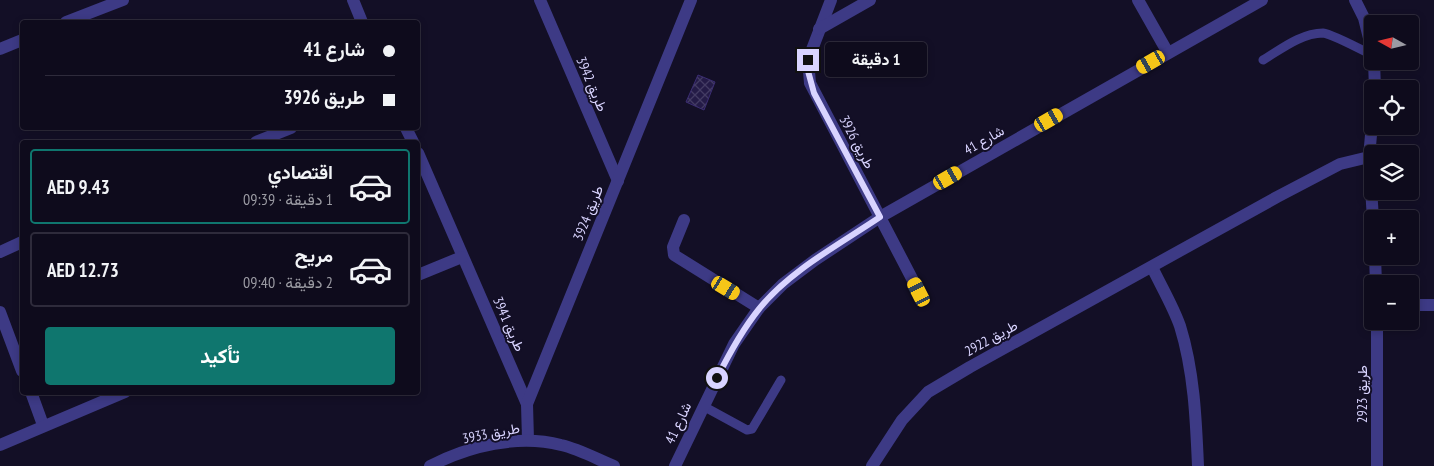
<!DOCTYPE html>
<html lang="ar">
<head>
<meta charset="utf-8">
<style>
	:root { --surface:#0e0b1c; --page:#171425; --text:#f1f3f6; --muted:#9b9ba3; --line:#2e2b3b; --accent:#0f766e }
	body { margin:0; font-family:"PT Sans Narrow",Vazirmatn,sans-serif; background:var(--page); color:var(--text); direction:rtl; height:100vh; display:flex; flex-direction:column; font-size:19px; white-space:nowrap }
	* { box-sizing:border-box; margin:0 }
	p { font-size:16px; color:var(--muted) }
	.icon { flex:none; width:28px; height:28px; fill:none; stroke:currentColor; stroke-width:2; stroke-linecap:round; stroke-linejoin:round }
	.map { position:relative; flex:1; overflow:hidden; direction:ltr }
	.panel { position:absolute; left:20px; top:140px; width:400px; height:255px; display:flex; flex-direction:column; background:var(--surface); border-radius:5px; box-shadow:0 2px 8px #0003,0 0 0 1px var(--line); direction:rtl }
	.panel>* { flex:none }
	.top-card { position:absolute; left:20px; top:20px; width:400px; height:110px; border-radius:5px; box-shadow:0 2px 8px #0003,0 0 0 1px var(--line); direction:rtl; display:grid; align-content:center; height:110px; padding:0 25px; background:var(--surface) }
	.needle { width:32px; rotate:278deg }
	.controls { position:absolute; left:1364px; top:15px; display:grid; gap:10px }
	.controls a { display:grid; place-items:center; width:55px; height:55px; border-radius:5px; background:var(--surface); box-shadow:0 2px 8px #0003,0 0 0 1px var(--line); font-size:25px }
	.end { position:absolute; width:22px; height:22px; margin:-11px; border:6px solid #d9d4ff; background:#111; box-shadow:0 0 0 2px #111 }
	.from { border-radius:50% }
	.bubble { position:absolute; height:35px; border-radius:5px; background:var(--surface); box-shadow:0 2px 8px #0003,0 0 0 1px var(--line); font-size:16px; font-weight:700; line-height:35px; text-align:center; direction:rtl }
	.car { position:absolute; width:15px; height:30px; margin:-15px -8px; border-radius:6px; box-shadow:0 0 4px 1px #0007; background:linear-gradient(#f5c518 24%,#345 0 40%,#f5c518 0 76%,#345 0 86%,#f5c518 0) }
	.top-card b { display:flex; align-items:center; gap:18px; height:48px; font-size:19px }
	.top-card b+b { border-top:1px solid var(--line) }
	.top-card i { width:12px; height:12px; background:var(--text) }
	ul { padding:9px 0 0; list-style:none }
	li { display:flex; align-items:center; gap:15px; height:75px; margin:0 10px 8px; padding:0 15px; border:2px solid var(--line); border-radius:5px }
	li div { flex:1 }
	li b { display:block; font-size:19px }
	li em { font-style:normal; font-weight:700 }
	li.active { border-color:var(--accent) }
	li>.icon { width:45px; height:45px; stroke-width:1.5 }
	.cta { display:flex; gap:10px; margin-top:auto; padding:10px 25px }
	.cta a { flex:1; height:58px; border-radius:5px; background:var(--accent); color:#fff; font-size:20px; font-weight:700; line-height:58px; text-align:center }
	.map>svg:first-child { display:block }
</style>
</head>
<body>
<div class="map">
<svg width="1434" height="466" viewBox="0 0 1434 466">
	<defs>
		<pattern id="building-cross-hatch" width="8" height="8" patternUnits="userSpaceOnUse" patternTransform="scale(1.25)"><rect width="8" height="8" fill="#241b47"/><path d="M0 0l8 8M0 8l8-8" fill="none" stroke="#433b63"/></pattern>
	</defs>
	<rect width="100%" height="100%" fill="#130f26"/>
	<!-- building -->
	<polygon fill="url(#building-cross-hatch)" stroke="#3b2d73" points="698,75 715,82 704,110 686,102"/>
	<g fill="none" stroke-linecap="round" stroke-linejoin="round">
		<!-- lane -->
		<g stroke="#3d3a85" stroke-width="9">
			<path d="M1263,60c17,-10 38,-27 60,-27 9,1 39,17 49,22"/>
			<polyline points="703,406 747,430 752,429 781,380"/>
		</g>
		<!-- street -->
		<g stroke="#3d3a85" stroke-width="12">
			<polyline points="353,0 362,22"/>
			<polyline points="540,0 618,181"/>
			<polyline points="831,0 808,60 810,83 919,292"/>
			<polyline points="1138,0 1168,53"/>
			<polyline points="1355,0 1364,18 1372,50"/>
			<polyline points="66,22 123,0"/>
			<polyline points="819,29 870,0"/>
			<polyline points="0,49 22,40"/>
			<polyline points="1374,61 1375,89"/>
			<polyline points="1372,124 1369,157 1373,219"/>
			<polyline points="406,128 413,142"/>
			<polyline points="256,142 291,128"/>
			<polyline points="418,153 527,404"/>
			<polyline points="684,220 673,247 674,255 759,308"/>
			<polyline points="0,252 22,242"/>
			<polyline points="1375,256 1376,284"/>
			<path d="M1152,267c9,19 21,39 28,59 14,45 16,93 18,140"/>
			<polyline points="418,275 462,257"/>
			<polyline points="1410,305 1434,305"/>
			<polyline points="0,312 22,371"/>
			<polyline points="31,392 43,425"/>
			<polyline points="528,440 527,404 691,0"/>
			<polyline points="0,445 125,392"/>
			<path d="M430,466c39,-20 88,-32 131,-21 18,4 36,14 53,21"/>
			<polyline points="675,466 734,344 759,308 783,284 815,260 880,217 1262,0"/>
			<polyline points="872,466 902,420 928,392 970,367 1277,197 1340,164 1369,157"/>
			<polyline points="1377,466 1377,321"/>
		</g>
	</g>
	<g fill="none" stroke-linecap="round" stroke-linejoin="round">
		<!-- route -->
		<path stroke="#d9d4ff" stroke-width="6" d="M717,378c12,-24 25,-48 42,-69 30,-38 81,-65 121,-92l-66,-124 -6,-22v-11"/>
	</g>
	<g text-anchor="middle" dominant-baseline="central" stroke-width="4" stroke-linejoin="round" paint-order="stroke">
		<!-- street labels -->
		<g font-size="14" fill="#d9d4ff" stroke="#130f26">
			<text transform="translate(592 84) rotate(67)">طريق 3942</text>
			<text transform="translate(984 140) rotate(-30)">شارع 41</text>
			<text transform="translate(857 142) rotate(62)">طريق 3926</text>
			<text transform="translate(588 213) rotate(-68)">طريق 3924</text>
			<text transform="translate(509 324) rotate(66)">طريق 3941</text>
			<text transform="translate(991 338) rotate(-29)">طريق 2922</text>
			<text transform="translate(1362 394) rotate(-90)">طريق 2923</text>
			<text transform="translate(678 423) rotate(-65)">شارع 41</text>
			<text transform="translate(491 433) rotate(-11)">طريق 3933</text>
		</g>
	</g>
</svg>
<div class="controls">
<a><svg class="needle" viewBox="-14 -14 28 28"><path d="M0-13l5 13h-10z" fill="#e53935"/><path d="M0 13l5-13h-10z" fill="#9b9ba3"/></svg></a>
<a><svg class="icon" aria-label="locate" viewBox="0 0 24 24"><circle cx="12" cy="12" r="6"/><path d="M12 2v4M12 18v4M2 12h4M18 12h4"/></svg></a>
<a><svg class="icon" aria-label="layers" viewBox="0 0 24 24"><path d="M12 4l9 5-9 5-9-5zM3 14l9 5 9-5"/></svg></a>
<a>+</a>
<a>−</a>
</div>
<i class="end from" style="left:717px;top:378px"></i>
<i class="end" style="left:808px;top:60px"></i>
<div class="bubble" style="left:825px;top:42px;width:102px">1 دقيقة</div>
<i class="car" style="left:1151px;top:62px;rotate:240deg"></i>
<i class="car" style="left:1049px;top:120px;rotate:60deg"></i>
<i class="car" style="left:948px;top:178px;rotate:60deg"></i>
<i class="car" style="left:726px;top:288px;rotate:121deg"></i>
<i class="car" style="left:919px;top:292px;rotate:333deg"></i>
<div class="top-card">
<b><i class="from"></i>شارع 41</b>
<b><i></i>طريق 3926</b>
</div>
<section class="panel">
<ul>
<li class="active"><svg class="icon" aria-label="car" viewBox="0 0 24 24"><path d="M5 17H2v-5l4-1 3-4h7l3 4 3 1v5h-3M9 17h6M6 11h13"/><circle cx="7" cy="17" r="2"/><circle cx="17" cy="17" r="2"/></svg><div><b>اقتصادي</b><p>1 دقيقة · 09:39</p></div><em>AED 9.43</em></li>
<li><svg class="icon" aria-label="car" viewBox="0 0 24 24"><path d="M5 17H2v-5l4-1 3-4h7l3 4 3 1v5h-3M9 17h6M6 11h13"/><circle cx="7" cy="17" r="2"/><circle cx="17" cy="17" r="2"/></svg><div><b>مريح</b><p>2 دقيقة · 09:40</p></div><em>AED 12.73</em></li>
</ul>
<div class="cta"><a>تأكيد</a></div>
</section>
</div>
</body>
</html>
